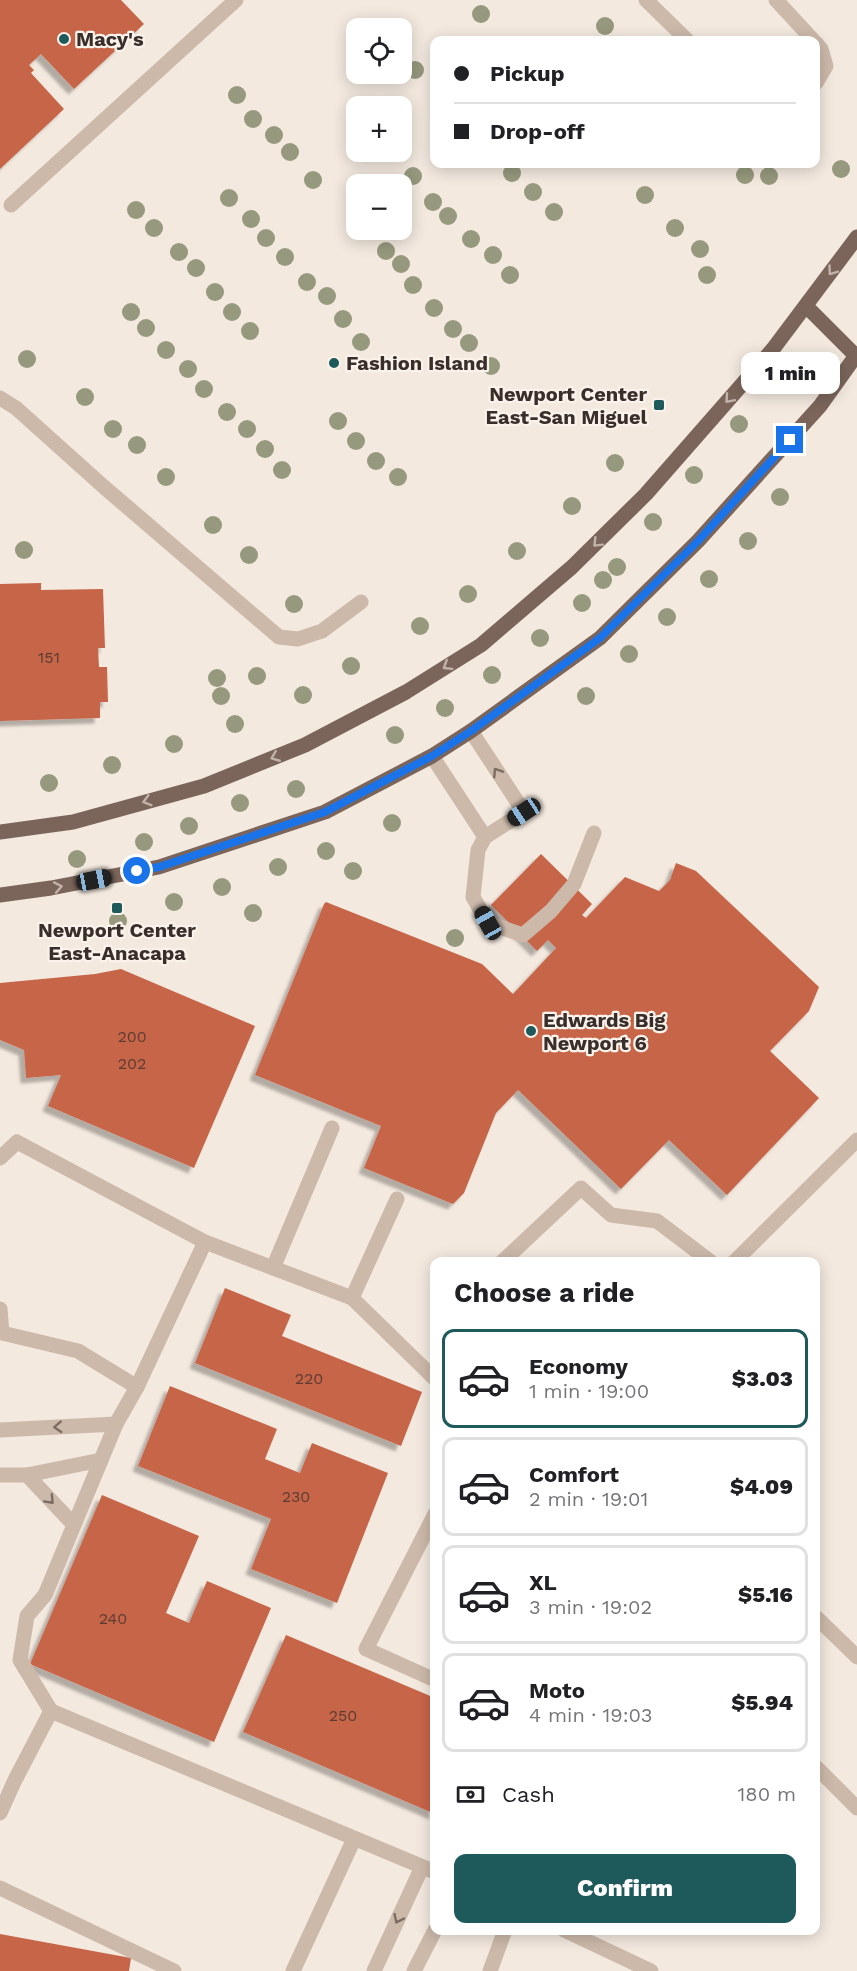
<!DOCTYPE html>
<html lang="en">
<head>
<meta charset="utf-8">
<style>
	:root { --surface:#fff; --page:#f2f2f2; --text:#202124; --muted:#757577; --line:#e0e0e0; --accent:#1e595b }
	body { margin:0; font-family:"Work Sans",sans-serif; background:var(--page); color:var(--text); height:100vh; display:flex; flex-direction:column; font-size:22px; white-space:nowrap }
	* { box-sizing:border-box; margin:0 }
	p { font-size:20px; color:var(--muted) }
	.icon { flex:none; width:33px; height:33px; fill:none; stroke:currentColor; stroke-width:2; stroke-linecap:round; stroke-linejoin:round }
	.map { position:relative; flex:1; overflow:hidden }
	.details { position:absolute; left:430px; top:1257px; width:390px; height:678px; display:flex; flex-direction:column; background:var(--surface); border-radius:12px; box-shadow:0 3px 15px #0003 }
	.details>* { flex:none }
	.hud { position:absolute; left:430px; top:36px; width:390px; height:132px; border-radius:12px; box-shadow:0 3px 15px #0003; display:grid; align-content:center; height:132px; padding:0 24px; background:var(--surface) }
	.fabs { position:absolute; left:346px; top:18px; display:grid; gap:12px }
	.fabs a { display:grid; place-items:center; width:66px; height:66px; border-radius:12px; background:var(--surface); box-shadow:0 3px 15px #0003; font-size:30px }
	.end { position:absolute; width:27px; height:27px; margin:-14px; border:8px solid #1a73e8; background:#fff; box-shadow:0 0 0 3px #fff }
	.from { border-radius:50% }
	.bubble { position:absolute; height:42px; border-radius:12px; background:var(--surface); box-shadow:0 3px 15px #0003; font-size:20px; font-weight:800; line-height:42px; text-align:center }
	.car { position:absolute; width:18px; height:36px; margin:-18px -9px; border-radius:8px; box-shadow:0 0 4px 2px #0007; background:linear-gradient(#222 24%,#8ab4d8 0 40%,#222 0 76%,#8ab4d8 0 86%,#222 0) }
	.hud b { display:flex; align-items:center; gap:21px; height:57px; font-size:22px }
	.hud b+b { border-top:2px solid var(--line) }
	.hud i { width:15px; height:15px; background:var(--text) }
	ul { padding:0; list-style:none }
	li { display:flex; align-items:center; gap:18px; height:99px; margin:0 12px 9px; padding:0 12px; border:3px solid var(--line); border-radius:12px }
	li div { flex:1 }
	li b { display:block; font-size:22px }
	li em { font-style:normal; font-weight:800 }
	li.selected { border-color:var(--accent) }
	li>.icon { width:54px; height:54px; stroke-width:1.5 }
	h2 { padding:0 24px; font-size:27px; line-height:72px }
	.pay { display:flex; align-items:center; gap:15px; height:66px; padding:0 24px; font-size:22px }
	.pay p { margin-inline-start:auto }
	.action { display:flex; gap:12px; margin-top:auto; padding:12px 24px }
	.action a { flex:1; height:69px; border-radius:12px; background:var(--accent); color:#fff; font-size:24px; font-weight:800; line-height:69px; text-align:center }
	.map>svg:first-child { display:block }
</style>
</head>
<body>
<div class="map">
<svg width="857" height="1971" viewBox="0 0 857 1971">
	<defs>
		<filter id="shadow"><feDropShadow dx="-5.5" dy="5.5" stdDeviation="1.5" flood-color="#0004"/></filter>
	</defs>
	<rect width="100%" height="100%" fill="#f3e9df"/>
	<!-- building -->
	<g fill="#c76549" filter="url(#shadow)">
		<polygon points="0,0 121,0 144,24 74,89 41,54 29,65 34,70 31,73 64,109 0,169"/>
		<polygon points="41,583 41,590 103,589 105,648 98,648 99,667 107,667 108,702 100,702 100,718 0,721 0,584"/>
		<polygon points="541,854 592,904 582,915 586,918 625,877 659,891 670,880 676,863 696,871 819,987 809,1011 770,1051 819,1098 727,1195 669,1140 621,1189 518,1090 496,1113 464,1193 453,1204 364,1168 381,1126 255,1075 324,904 326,902 482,964 513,994 556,948 548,940 537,951 491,905"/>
		<polygon points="121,969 255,1026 194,1168 48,1106 61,1075 26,1078 24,1050 0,1040 0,983 95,974"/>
		<polygon points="225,1288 291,1315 282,1336 422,1392 401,1446 195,1363"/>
		<polygon points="170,1386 277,1429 265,1459 300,1473 312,1443 388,1473 337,1603 251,1569 271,1519 138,1466"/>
		<polygon points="102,1495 199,1536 166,1613 189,1623 207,1581 271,1608 214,1742 30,1664"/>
		<polygon points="286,1635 435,1698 435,1814 243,1732"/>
		<polygon points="0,1934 131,1958 129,1971 0,1971"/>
	</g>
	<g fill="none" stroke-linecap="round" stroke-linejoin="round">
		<!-- minor -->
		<g stroke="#ccb9aa" stroke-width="15">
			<polyline points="646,0 687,40"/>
			<polyline points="776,0 813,40"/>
			<polyline points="816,43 821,49 826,66 816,83"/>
			<polyline points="11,205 236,0"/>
			<polyline points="0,398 16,408 104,487 279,637 298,639 322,631 361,602"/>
			<polyline points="471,731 524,812 485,837 478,850 473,897 488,923 523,935 551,911 574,884 594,833"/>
			<polyline points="432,756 485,837"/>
			<polyline points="0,1158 17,1142 205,1242"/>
			<polyline points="502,1262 581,1188 611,1215 657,1221 711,1262"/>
			<polyline points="734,1262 857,1140"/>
			<polyline points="273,1268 332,1128"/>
			<polyline points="352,1298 397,1199"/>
			<polyline points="0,1309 2,1333 78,1351 137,1387"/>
			<polyline points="435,1379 352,1298 205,1242 137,1387 116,1424 45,1595 27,1616 20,1660 51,1711 435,1872"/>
			<polyline points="0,1430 116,1424"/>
			<polyline points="0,1475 27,1475 101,1460"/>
			<polyline points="27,1475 74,1525"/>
			<polyline points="435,1514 366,1649 435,1680"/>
			<polyline points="816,1617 857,1657"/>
			<polyline points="816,1767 857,1808"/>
			<polyline points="0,1813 15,1780 51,1711"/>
			<polyline points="0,1888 174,1971"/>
			<polyline points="564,1930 651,1971"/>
			<polyline points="293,1971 354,1839"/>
			<polyline points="374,1971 422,1867"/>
			<polyline points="414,1971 435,1930"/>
			<polyline points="490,1971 505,1930"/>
		</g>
		<!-- major -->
		<g stroke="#7b655b" stroke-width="15">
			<polyline points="806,306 857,357"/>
			<polyline points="0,832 73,822 204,786 305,745 406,692 481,645 572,567 646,494 773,349 857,237"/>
			<polyline points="0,895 51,888 159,867 325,812 432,756 471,731 600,638 698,541 820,406 857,354"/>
		</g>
	</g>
	<!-- trees -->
	<g fill="#96997d">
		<circle cx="481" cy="14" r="9"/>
		<circle cx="605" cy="26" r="9"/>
		<circle cx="415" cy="70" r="9"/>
		<circle cx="237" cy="95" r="9"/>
		<circle cx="253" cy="119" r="9"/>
		<circle cx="274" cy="135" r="9"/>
		<circle cx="290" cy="152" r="9"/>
		<circle cx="841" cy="169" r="9"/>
		<circle cx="512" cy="173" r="9"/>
		<circle cx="745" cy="175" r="9"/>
		<circle cx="413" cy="176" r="9"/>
		<circle cx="769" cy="176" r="9"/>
		<circle cx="313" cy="180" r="9"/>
		<circle cx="533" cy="192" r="9"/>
		<circle cx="645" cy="195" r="9"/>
		<circle cx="229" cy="198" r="9"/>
		<circle cx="433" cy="202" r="9"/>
		<circle cx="136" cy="210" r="9"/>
		<circle cx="554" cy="212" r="9"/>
		<circle cx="448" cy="216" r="9"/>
		<circle cx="251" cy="219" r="9"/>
		<circle cx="154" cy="228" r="9"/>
		<circle cx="675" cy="228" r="9"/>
		<circle cx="266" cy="238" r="9"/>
		<circle cx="471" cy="239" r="9"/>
		<circle cx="700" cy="249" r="9"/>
		<circle cx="386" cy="251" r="9"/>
		<circle cx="179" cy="252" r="9"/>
		<circle cx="493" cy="255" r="9"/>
		<circle cx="285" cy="257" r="9"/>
		<circle cx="401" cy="264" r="9"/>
		<circle cx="196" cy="268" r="9"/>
		<circle cx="510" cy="275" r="9"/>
		<circle cx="707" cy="275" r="9"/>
		<circle cx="307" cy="282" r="9"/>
		<circle cx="413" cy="285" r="9"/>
		<circle cx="215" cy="292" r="9"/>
		<circle cx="327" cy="296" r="9"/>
		<circle cx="434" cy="308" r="9"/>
		<circle cx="131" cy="312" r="9"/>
		<circle cx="232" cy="312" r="9"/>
		<circle cx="343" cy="319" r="9"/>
		<circle cx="146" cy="328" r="9"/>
		<circle cx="453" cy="329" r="9"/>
		<circle cx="250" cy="331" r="9"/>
		<circle cx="361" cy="342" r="9"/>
		<circle cx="469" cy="343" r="9"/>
		<circle cx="166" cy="350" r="9"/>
		<circle cx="27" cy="359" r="9"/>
		<circle cx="491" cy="366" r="9"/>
		<circle cx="188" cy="369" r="9"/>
		<circle cx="204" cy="389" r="9"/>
		<circle cx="85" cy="397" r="9"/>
		<circle cx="227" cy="412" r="9"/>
		<circle cx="338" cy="421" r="9"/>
		<circle cx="739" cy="424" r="9"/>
		<circle cx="113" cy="429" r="9"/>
		<circle cx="247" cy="429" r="9"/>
		<circle cx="356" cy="441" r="9"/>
		<circle cx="137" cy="445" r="9"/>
		<circle cx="265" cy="449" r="9"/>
		<circle cx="376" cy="461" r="9"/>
		<circle cx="615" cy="463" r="9"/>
		<circle cx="282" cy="470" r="9"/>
		<circle cx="694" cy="475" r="9"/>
		<circle cx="166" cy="477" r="9"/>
		<circle cx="398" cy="477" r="9"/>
		<circle cx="780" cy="497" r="9"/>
		<circle cx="572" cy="506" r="9"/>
		<circle cx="653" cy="522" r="9"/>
		<circle cx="213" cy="525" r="9"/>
		<circle cx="748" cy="541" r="9"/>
		<circle cx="24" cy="550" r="9"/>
		<circle cx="517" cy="551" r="9"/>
		<circle cx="249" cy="555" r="9"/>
		<circle cx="617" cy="567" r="9"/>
		<circle cx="709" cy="579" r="9"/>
		<circle cx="603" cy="580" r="9"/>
		<circle cx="468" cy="594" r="9"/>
		<circle cx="582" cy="603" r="9"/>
		<circle cx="294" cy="604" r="9"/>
		<circle cx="667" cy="617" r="9"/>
		<circle cx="420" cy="626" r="9"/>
		<circle cx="540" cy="638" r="9"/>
		<circle cx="629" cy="654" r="9"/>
		<circle cx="351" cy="666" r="9"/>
		<circle cx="492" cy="675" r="9"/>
		<circle cx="257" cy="676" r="9"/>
		<circle cx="217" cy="678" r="9"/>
		<circle cx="303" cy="695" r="9"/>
		<circle cx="221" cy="696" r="9"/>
		<circle cx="586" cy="696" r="9"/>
		<circle cx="445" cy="708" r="9"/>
		<circle cx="235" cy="724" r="9"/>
		<circle cx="395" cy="735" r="9"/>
		<circle cx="174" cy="744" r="9"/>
		<circle cx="112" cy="765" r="9"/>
		<circle cx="49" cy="783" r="9"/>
		<circle cx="296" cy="789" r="9"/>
		<circle cx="240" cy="803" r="9"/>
		<circle cx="392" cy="823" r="9"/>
		<circle cx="189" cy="826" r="9"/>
		<circle cx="144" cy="842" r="9"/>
		<circle cx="326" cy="851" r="9"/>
		<circle cx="77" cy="859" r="9"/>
		<circle cx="278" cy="867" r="9"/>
		<circle cx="353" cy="871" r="9"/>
		<circle cx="222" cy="887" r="9"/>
		<circle cx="174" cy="902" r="9"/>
		<circle cx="253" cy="913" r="9"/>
		<circle cx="118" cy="921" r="9"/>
		<circle cx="455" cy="938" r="9"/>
	</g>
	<!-- one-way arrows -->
	<defs><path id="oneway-chevron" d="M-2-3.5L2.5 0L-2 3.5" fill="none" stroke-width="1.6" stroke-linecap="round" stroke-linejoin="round" transform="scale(1.5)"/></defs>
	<g stroke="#c1b3aa">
		<use href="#oneway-chevron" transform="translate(832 271) rotate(126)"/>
		<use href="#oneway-chevron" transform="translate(729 399) rotate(131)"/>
		<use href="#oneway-chevron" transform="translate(597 543) rotate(135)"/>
		<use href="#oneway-chevron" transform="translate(447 666) rotate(148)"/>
		<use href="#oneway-chevron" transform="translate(275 757) rotate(158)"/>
		<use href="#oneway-chevron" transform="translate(147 801) rotate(164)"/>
		<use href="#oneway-chevron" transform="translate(58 887) rotate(-11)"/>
	</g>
	<g stroke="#7b6d64">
		<use href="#oneway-chevron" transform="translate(497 772) rotate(-123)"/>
		<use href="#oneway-chevron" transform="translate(58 1427) rotate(177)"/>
		<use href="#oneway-chevron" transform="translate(50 1500) rotate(47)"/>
		<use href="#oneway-chevron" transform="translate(398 1919) rotate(115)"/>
	</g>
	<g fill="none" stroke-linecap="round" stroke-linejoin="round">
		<!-- route -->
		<polyline stroke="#1a73e8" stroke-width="8" points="137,871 159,867 325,812 432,756 471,731 600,638 698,541 790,440"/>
	</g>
	<!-- markers -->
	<g fill="#1e595b" stroke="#faf3eb" stroke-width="2">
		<circle cx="64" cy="39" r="6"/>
		<circle cx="334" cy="363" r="6"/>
		<rect x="653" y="399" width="12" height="12" rx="3"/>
		<rect x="111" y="902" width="12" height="12" rx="3"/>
		<circle cx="531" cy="1031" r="6"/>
	</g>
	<g text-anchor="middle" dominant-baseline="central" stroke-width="4.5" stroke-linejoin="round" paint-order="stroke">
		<!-- number labels -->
		<g font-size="16" fill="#5c3c32">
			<text x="49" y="657">151</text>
			<text x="132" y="1036">200</text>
			<text x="132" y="1063">202</text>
			<text x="309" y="1378">220</text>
			<text x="296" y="1496">230</text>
			<text x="113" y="1618">240</text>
			<text x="343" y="1715">250</text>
		</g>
		<!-- poi labels -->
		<g font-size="20" font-weight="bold" fill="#392e2a" stroke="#faf3eb" text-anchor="start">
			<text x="76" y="39">Macy's</text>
			<text x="346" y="363">Fashion Island</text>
			<text x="647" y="394" text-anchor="end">Newport Center<tspan x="647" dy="23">East-San Miguel</tspan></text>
			<text x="117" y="930" text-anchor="middle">Newport Center<tspan x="117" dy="23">East-Anacapa</tspan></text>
			<text x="543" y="1020">Edwards Big<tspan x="543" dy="23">Newport 6</tspan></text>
		</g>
	</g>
</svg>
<div class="fabs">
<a><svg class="icon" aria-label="locate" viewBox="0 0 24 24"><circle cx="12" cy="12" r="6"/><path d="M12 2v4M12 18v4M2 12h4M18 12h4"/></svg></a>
<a>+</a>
<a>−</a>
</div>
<i class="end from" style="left:137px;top:871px"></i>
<i class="end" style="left:790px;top:440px"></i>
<div class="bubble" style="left:741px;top:352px;width:99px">1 min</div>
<i class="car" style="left:524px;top:812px;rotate:237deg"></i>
<i class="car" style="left:94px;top:880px;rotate:79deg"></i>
<i class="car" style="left:488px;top:923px;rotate:331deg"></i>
<div class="hud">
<b><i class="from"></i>Pickup</b>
<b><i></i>Drop-off</b>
</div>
<section class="details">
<h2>Choose a ride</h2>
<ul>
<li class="selected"><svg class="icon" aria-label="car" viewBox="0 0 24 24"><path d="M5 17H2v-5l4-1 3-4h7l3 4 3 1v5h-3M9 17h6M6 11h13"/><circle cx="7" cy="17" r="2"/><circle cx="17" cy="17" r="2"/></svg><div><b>Economy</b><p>1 min · 19:00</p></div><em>$3.03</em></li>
<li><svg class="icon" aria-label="car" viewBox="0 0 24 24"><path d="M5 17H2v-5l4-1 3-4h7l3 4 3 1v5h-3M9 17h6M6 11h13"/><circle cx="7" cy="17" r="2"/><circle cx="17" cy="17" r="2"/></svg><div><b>Comfort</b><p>2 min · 19:01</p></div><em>$4.09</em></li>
<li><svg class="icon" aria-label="car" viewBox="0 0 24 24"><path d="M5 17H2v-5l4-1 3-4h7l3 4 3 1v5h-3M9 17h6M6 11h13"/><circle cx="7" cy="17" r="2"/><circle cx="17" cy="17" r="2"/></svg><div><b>XL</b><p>3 min · 19:02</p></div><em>$5.16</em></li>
<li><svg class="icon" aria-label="car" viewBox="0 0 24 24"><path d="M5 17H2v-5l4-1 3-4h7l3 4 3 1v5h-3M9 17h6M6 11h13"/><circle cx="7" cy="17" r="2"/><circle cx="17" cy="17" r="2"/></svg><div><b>Moto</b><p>4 min · 19:03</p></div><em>$5.94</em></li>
</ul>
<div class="pay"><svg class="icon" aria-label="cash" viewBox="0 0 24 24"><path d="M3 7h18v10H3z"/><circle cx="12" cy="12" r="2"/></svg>Cash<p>180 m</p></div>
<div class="action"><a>Confirm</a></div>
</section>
</div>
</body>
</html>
